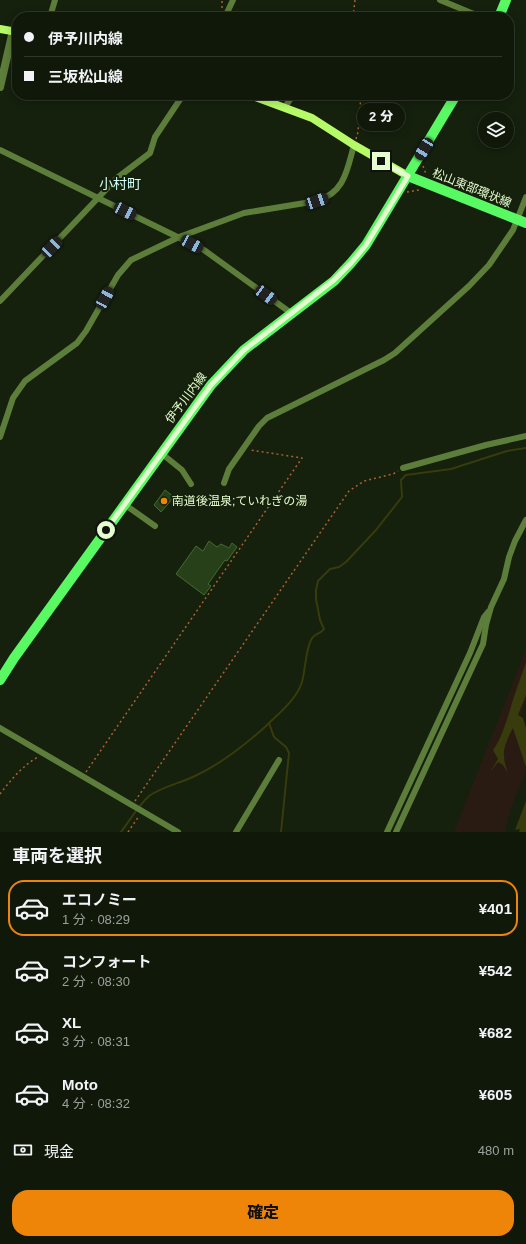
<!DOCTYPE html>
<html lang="ja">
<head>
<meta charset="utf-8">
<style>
	:root { --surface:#10180a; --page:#192113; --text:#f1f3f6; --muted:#9ca09c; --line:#30372b; --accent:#ef8508 }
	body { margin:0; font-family:Arial,"Noto Sans JP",sans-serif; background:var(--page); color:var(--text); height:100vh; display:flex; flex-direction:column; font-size:15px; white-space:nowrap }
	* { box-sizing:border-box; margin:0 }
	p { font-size:13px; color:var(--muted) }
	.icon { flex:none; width:22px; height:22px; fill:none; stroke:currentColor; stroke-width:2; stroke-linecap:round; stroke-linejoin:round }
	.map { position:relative; height:832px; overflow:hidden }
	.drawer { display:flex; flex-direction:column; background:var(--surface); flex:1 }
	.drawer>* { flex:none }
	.hud { position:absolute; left:12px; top:12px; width:502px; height:88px; border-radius:16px; box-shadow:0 2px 10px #0003,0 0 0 1px var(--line); display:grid; align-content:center; height:88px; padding:0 12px; background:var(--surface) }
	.tools { position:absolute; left:478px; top:112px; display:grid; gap:8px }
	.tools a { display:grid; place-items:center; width:36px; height:36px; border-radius:50%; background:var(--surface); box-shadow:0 2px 10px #0003,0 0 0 1px var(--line); font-size:20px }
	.end { position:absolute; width:18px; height:18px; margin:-9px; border:5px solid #e3fdce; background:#111; box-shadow:0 0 0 2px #111 }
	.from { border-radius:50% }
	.bubble { position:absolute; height:28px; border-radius:14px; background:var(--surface); box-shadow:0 2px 10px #0003,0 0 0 1px var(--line); font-size:13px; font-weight:800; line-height:28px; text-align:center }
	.car { position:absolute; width:12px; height:24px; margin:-12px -6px; border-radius:5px; box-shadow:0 0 3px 1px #0007; background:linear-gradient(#222 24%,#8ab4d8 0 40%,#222 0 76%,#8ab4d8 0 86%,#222 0) }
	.hud b { display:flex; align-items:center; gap:14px; height:38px; font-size:15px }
	.hud b+b { border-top:1px solid var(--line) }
	.hud i { width:10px; height:10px; background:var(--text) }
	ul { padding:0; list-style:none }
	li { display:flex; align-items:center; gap:12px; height:56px; margin:0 8px 6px; padding:0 4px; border:2px solid transparent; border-radius:16px }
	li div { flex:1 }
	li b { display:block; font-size:15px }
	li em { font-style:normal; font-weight:800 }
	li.active { border-color:var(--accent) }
	li>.icon { width:36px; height:36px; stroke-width:1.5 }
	h2 { padding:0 12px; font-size:18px; line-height:48px }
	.pay { display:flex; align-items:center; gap:10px; height:44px; padding:0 12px; font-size:15px }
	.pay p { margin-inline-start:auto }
	.cta { display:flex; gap:8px; margin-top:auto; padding:8px 12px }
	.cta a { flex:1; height:46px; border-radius:16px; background:var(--accent); color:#111; font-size:16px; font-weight:800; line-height:46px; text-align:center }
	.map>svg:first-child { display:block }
</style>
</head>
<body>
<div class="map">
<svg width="526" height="832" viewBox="0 0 526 832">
	<rect width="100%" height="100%" fill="#15200d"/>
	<!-- green -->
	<polygon fill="#291b11" points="526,649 526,699 520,720 526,770 510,811 505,832 454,832"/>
	<!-- water -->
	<g fill="#383b0b">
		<path d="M526,662v33l-8,20 5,3 3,10v39l-13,-39c-4,7 -10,20 -9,28 0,6 2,11 4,17l-5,-8 -5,-3 -8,10 8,-13 -5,-9c9,-13 12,-25 17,-40 4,-16 11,-32 16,-48z"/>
		<polygon points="526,801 526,832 519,832 520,829 515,830"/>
	</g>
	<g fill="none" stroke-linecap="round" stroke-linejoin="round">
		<!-- stream -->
		<g stroke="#383b0b" stroke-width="2">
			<polyline points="269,723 274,737 286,747 289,753 281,832"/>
			<path d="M121,832c9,-12 17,-26 28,-36 14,-10 33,-13 48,-21 25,-12 48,-30 69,-49 12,-12 31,-27 36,-44 3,-11 4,-33 9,-42 3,-7 10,-6 13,-11l-4,-9 -4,-21v-9l2,-9 12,-12 9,-2 7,-5 30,-32 26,-33 -1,-17 5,-5 45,-6 56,-18 19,-3"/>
		</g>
	</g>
	<!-- building -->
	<g fill="#28401a" stroke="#436b2d">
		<polygon points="165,490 174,497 161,512 154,505"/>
		<polygon points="209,541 217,547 221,544 229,548 232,543 237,547 227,561 225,560 208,584 211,586 204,595 176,574 196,546 203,551"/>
	</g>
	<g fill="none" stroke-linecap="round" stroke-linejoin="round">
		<!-- path -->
		<g stroke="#ad6132" stroke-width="1.5" stroke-dasharray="2 3" stroke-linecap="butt">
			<polyline points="222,8 222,0"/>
			<polyline points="353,17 355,0"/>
			<polyline points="356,139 358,132 361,95"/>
			<polyline points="423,166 426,174"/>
			<polyline points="407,192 419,190"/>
			<polyline points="86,772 302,458 250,450"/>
			<path d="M0,794c11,-14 22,-28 38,-37"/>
			<polyline points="135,801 349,491 364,481 393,474 398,471"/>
			<polyline points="128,832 139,816"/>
		</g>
		<!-- minor -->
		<g stroke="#5d7d3a" stroke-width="6">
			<polyline points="440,0 481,17"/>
			<polyline points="50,17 55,0"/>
			<polyline points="225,17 233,0"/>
			<polyline points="285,107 293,95"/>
			<polyline points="0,150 204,250 291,313"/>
			<polyline points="0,301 117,178 150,153 155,137 183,95"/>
			<path d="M0,437l13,-39 12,-17 52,-38 9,-12 32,-56 13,-15 48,-23 65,-24 73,-12c28,-9 30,-31 37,-56"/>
			<polyline points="161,453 182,470 191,484"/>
			<polyline points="403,468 486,445 526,436"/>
			<polyline points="224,483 229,469 259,426 267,418 384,360 395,353 469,286 489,265 513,230 526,197"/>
			<polyline points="124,504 155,526"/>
			<polyline points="0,728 178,832"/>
			<polyline points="236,832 279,760"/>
			<polyline points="387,832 470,653 484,617 488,612"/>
			<polyline points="396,832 483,644 486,625 491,607 504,579 509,557 515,541 526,520"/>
		</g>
		<!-- tertiary -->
		<polyline stroke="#5d7d3a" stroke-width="8" points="0,87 13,31"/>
		<!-- secondary -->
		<g stroke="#b6fa68" stroke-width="8">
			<polyline points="0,29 17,32"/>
			<polyline points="250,95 312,118 354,145 408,176"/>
		</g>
		<!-- primary -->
		<g stroke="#59f964" stroke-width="10">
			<polyline points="499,17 506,0"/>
			<polyline points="408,176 526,223"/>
			<polyline points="0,680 14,658 211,385 244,350 334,281 351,263 366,245 456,95"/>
		</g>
	</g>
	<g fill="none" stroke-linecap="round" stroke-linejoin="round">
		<!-- route -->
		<polyline stroke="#e3fdce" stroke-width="5" points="106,530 211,385 244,350 334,280 351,263 366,245 408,176 381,161"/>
	</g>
	<!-- markers -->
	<circle fill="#ef8508" stroke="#15200d" stroke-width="1.5" cx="164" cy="501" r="4"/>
	<g text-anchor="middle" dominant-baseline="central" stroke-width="4" stroke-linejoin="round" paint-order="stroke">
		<!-- street labels -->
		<g font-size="12" fill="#e3fdce" stroke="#15200d">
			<text transform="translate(472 188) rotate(22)">松山東部環状線</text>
			<text transform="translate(186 398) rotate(-53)">伊予川内線</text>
		</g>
		<!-- poi labels -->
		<g font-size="12" fill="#e3fdce" stroke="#15200d" text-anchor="start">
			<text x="172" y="501">南道後温泉;ていれぎの湯</text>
		</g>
		<!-- quarter labels -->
		<g font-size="14" fill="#d0fdf4" stroke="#15200d">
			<text x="120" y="184">小村町</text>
		</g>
	</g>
</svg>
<div class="tools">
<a><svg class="icon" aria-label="layers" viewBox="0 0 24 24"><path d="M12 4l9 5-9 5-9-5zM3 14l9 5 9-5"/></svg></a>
</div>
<i class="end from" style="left:106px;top:530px"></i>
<i class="end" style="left:381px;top:161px"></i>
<div class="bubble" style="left:357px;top:103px;width:48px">2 分</div>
<i class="car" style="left:424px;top:149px;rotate:211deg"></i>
<i class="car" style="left:317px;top:201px;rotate:71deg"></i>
<i class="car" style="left:125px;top:211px;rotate:116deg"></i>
<i class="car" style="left:192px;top:244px;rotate:118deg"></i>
<i class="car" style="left:52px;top:247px;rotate:44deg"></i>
<i class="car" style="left:266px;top:295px;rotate:126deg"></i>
<i class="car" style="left:105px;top:298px;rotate:29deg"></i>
<div class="hud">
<b><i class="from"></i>伊予川内線</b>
<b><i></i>三坂松山線</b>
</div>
</div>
<section class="drawer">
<h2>車両を選択</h2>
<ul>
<li class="active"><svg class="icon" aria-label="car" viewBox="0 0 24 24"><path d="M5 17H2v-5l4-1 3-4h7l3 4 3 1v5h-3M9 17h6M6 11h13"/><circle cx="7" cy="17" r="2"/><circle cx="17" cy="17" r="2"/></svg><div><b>エコノミー</b><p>1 分 · 08:29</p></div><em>¥401</em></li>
<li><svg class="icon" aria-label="car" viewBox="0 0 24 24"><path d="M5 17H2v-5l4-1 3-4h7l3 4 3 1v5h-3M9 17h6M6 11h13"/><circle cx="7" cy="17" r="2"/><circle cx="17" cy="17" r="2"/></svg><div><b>コンフォート</b><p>2 分 · 08:30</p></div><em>¥542</em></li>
<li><svg class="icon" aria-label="car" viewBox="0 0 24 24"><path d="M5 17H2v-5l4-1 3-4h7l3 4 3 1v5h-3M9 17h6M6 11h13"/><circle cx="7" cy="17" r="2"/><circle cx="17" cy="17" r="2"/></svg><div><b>XL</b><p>3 分 · 08:31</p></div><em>¥682</em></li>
<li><svg class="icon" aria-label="car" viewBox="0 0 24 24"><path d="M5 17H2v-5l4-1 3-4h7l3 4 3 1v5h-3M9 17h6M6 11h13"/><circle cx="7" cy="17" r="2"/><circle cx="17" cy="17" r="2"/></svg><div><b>Moto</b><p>4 分 · 08:32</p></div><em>¥605</em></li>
</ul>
<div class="pay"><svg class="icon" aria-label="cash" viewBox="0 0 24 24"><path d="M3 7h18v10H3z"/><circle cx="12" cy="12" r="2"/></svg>現金<p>480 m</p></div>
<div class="cta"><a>確定</a></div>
</section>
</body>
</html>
